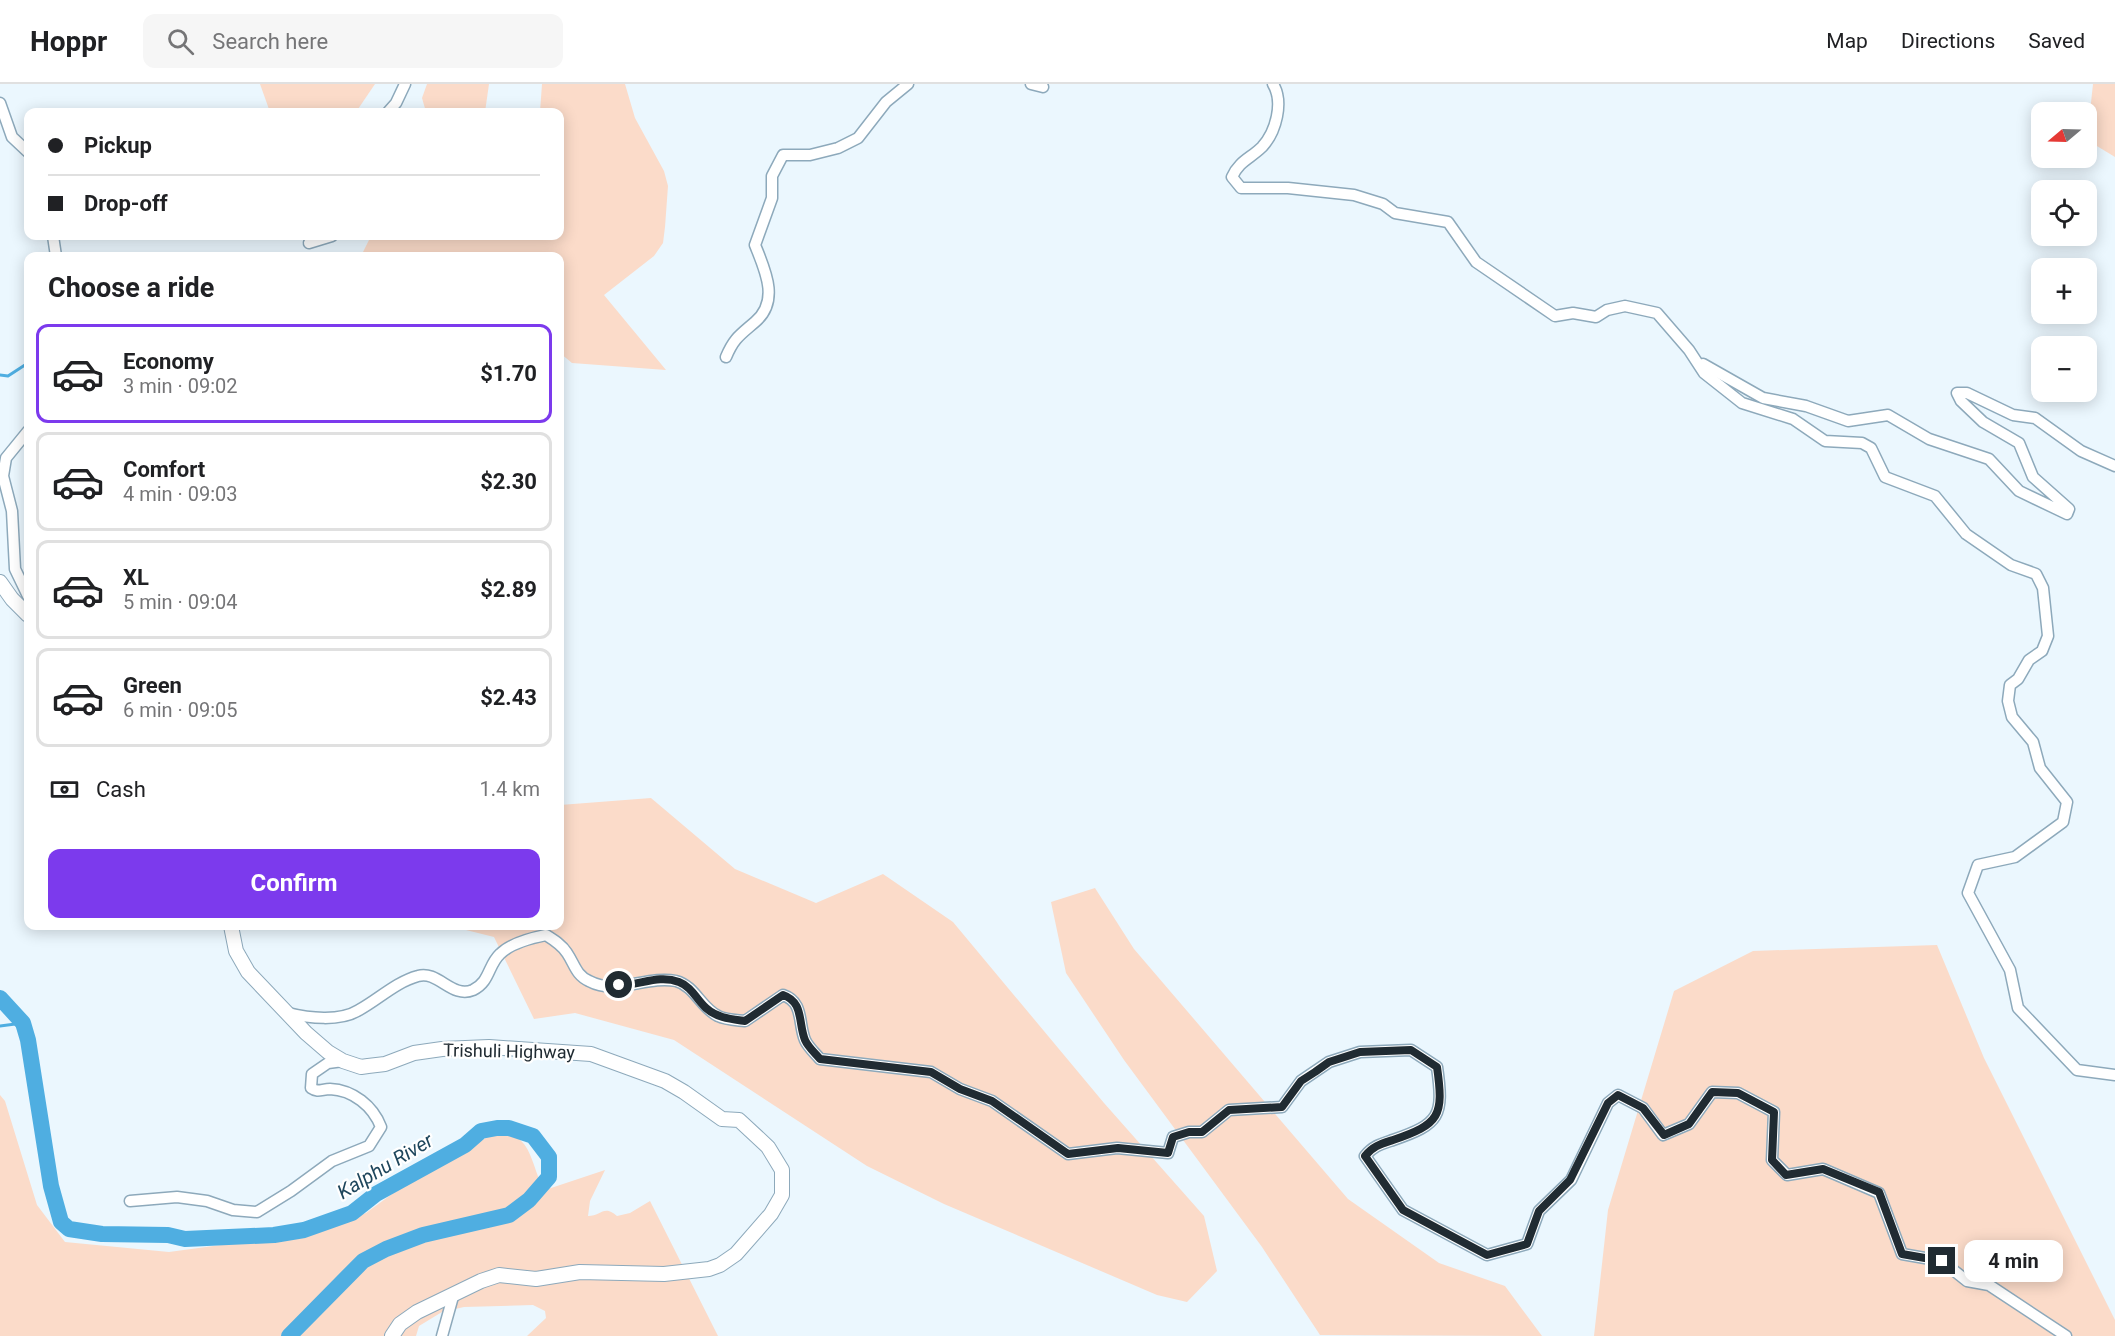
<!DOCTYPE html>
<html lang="en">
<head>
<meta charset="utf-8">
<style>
	:root { --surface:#fff; --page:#f6f6f6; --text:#202124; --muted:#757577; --line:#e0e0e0; --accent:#7c3aed }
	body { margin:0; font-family:Roboto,sans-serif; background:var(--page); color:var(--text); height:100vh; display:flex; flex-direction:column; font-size:22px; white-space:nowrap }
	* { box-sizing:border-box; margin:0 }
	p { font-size:20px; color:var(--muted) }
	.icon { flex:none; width:33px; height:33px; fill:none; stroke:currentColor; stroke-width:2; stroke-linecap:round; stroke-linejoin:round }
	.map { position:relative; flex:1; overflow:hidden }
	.sheet { position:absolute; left:24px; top:168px; width:540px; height:678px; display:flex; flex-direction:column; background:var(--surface); border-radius:12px; box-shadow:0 3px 15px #0003 }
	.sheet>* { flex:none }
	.hud { position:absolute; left:24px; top:24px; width:540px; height:132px; border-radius:12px; box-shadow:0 3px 15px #0003; display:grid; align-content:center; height:132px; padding:0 24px; background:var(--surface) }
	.needle { width:39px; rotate:251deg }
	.fabs { position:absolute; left:2031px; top:18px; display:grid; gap:12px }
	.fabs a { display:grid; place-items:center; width:66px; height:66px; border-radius:12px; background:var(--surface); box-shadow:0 3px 15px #0003; font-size:30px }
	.end { position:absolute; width:27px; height:27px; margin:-14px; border:8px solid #202b32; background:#fff; box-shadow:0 0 0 3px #fff }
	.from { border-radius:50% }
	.bubble { position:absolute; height:42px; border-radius:12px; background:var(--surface); box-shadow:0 3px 15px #0003; font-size:20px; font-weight:700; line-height:42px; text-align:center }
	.hud b { display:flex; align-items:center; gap:21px; height:57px; font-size:22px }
	.hud b+b { border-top:2px solid var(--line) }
	.hud i { width:15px; height:15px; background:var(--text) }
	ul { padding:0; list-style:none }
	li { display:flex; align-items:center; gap:18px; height:99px; margin:0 12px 9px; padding:0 12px; border:3px solid var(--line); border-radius:12px }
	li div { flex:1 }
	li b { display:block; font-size:22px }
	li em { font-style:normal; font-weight:700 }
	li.active { border-color:var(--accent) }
	li>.icon { width:54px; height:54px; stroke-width:1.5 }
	h2 { padding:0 24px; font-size:27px; line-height:72px }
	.pay { display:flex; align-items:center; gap:15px; height:66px; padding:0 24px; font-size:22px }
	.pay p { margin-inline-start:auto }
	.button { display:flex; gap:12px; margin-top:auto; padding:12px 24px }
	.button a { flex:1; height:69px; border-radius:12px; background:var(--accent); color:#fff; font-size:24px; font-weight:700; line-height:69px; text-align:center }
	header { display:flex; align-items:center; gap:36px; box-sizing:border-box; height:84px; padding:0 30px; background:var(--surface); border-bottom:2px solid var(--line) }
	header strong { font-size:28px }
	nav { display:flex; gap:33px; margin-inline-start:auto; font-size:21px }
	.search { width:420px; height:54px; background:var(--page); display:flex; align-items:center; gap:15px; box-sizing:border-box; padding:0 21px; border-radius:12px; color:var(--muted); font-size:22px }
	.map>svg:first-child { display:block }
</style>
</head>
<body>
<header>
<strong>Hoppr</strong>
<div class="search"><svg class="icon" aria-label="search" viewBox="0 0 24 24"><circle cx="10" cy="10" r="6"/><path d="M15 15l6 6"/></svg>Search here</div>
<nav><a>Map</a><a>Directions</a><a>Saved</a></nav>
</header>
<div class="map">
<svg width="2115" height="1252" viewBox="0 0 2115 1252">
	<rect width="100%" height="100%" fill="#ebf7fe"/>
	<!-- green -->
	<g fill="#fbdbc9">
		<polygon points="260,0 375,0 356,28 270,28"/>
		<polygon points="427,0 489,0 485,28 426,28 422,14"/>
		<polygon points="542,0 625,0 635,34 664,87 668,102 665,143 663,159 654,172 604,211 666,286 572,279 560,269 560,172 361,172 371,152 560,152 560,28 540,28"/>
		<polygon points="2093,0 2115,0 2115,73 2087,56"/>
		<polygon points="651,714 735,785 816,819 883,790 953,838 1104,1019 1204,1132 1217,1187 1187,1218 1157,1211 944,1120 867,1082 674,956 575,929 534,935 494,853 450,842 560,842 560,721"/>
		<polygon points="1095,804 1134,865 1348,1115 1439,1179 1505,1202 1542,1252 1320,1251 1262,1163 1124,976 1066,889 1051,818"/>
		<polygon points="1937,861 1984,974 2115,1236 2115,1252 1594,1252 1608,1126 1674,907 1753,867"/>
		<path d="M0,1011l5,6 32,104 28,37 104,10 141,-19 56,-20 37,-27 88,-51c35,-6 38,17 48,44l-6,15 72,-24 -15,31 -2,15c13,0 16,-12 29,0l13,-3 20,-12 68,135h-191l19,-18 -1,-7 -12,-6 -69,2 -22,5 -23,14 -3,10h-416z"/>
	</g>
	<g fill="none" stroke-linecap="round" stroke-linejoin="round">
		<!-- stream -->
		<g stroke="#4faee1" stroke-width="3">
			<polyline points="0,291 8,292 28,279"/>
			<polyline points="0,942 23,939"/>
		</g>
		<!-- river -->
		<polyline stroke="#4faee1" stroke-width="16" points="0,914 23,939 28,956 51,1102 61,1138 69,1145 102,1150 168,1151 185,1155 274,1151 304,1146 352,1129 376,1110 465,1061 481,1047 497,1044 509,1044 533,1052 549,1073 549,1093 529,1116 509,1131 423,1151 386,1165 363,1177 289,1252"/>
		<defs>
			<g id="street">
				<polyline points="1031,0 1043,3"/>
				<path d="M1273,0c11,18 3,48 -11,63 -11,11 -23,14 -30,30l9,11h47l66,7 29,9 12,9 53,9 28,40 79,54 18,-3 23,4 11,-7 18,-4 32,7 32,37 15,23 38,30 51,16 32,22 37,2 9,5 14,29 50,19 31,38 45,31 25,9 7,14 5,48 -6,15 -13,9 -11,19 -8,6 -2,16 4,16 21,25 7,26 27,34 -4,20 -48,35 -37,8 -10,28 42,77 8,38 59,62 38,5"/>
				<polyline points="0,19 12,53 28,68"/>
				<polyline points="388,28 396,19 405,0"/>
				<polyline points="53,152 56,172"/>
				<polyline points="309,159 332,152"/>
				<path d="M726,273c8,-19 14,-22 29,-35 25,-21 10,-52 0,-77l17,-47v-22l11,-21h27l28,-7 20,-10 28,-36 22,-18"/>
				<polyline points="1703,280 1763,314 1806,322 1848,337 1888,331 1929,355 1989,375 2019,407 2067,430 2069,425 2033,393 2019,359 1983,338 1961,317 1957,309 1967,309 2013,331 2035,334 2081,367 2115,382"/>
				<polyline points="28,347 6,374 3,392 12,427 15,485 28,512"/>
				<path d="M288,929c20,5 52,9 71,-3 20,-11 37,-28 59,-34 20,-6 34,23 55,14 17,-8 15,-25 27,-36 11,-11 31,-16 46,-19 8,5 16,10 21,18 8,12 9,22 22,28 28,15 58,-6 87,0 19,5 25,27 42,35 8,4 19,4 27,5l38,-26c21,7 15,28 22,45 3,7 10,13 15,19l111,13 29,17 32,12 76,53 49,-6 51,5 5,-16 16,-5h13l27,-22 53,-3 19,-26 28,-19 31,-10 51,-2 26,17c7,49 3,57 -44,73 -12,4 -20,6 -28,16l38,54 84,45 40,-11 12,-33 32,-31 37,-77 10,-8 25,13 20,27 26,-11 23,-32 26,1 36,19 -2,48 15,15 36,-6 56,24 23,61 40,7 25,20 22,4 77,51"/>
				<path d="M130,1117l47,-4 30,4 26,9 24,2 34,-21 41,-30 37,-15 12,-19c-8,-21 -28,-37 -51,-38 -8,0 -12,4 -19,-1l1,-14 16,-11 15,-2"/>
				<polyline points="442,1252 454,1209"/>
			</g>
			<g id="secondary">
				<polyline points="0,498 12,515 28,531"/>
				<polyline points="231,842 236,867 248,888 306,949 328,968 343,977 361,983 368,982 385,980 414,969 442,965 489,963 591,970 665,997 684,1008 722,1035 739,1036 768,1063 782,1086 782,1111 771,1130 736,1170 720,1181 709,1185 664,1190 580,1188 536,1195 499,1191 481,1197 417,1228 400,1240 392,1252"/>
			</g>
		</defs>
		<!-- street casing -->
		<use href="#street" stroke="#8da9bb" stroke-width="13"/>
		<!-- secondary casing -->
		<use href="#secondary" stroke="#8da9bb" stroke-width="16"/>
		<!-- street -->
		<use href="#street" stroke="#fff" stroke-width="10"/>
		<!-- secondary -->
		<use href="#secondary" stroke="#fff" stroke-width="14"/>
	</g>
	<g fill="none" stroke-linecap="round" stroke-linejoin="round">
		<!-- route -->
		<path stroke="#202b32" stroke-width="8" d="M619,901c20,1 39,-11 60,-3 13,5 17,17 27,26 11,10 25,11 39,13l38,-26c21,7 15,28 22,45 3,7 10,13 15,19l111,13 29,17 32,12 76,53 50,-6 50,5 5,-16 16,-5h13l27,-22 53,-3 19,-26 14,-9 14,-10 31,-10 51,-2 26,17c7,49 3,57 -44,73 -12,4 -20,6 -28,16l38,54 84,45 40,-11 12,-33 31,-31 38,-77 10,-8 25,13 21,27 25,-11 23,-32 26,1 36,19 -2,48 14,15 37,-6 56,23 23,62 40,7"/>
	</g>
	<g text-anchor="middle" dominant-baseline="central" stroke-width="4.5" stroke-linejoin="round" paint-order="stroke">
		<!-- street labels -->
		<g font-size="18" fill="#202b32" stroke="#fff">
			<text transform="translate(509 967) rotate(1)">Trishuli Highway</text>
		</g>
		<!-- water labels -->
		<g font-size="20" font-style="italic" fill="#1e465c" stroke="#fff">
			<text transform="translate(385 1082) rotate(-31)">Kalphu River</text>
		</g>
	</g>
</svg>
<div class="fabs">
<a><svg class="needle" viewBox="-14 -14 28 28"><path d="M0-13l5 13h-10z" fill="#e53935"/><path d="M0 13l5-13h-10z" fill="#757577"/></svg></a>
<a><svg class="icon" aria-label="locate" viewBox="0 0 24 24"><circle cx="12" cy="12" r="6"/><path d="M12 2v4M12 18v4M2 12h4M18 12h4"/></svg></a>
<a>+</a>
<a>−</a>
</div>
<i class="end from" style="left:619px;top:901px"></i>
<i class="end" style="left:1942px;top:1177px"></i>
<div class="bubble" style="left:1964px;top:1156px;width:99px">4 min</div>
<div class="hud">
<b><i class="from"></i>Pickup</b>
<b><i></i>Drop-off</b>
</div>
<section class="sheet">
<h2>Choose a ride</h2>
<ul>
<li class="active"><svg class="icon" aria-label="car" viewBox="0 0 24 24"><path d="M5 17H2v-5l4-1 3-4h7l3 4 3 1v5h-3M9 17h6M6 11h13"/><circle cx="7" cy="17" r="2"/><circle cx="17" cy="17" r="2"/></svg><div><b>Economy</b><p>3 min · 09:02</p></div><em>$1.70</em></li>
<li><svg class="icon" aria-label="car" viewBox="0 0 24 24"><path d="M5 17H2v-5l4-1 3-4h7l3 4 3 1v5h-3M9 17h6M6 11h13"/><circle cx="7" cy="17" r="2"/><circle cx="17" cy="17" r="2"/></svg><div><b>Comfort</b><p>4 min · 09:03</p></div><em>$2.30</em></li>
<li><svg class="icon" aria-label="car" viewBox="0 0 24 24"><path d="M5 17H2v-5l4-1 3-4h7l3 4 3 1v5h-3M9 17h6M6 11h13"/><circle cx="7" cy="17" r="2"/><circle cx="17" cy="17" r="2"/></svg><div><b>XL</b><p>5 min · 09:04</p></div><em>$2.89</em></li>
<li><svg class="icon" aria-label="car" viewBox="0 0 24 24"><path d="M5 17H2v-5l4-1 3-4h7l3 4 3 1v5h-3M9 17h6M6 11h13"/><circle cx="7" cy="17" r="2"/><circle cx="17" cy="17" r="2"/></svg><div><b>Green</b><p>6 min · 09:05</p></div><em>$2.43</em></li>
</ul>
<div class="pay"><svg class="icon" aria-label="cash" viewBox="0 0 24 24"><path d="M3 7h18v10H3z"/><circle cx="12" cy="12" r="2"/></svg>Cash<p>1.4 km</p></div>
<div class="button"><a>Confirm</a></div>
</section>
</div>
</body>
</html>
